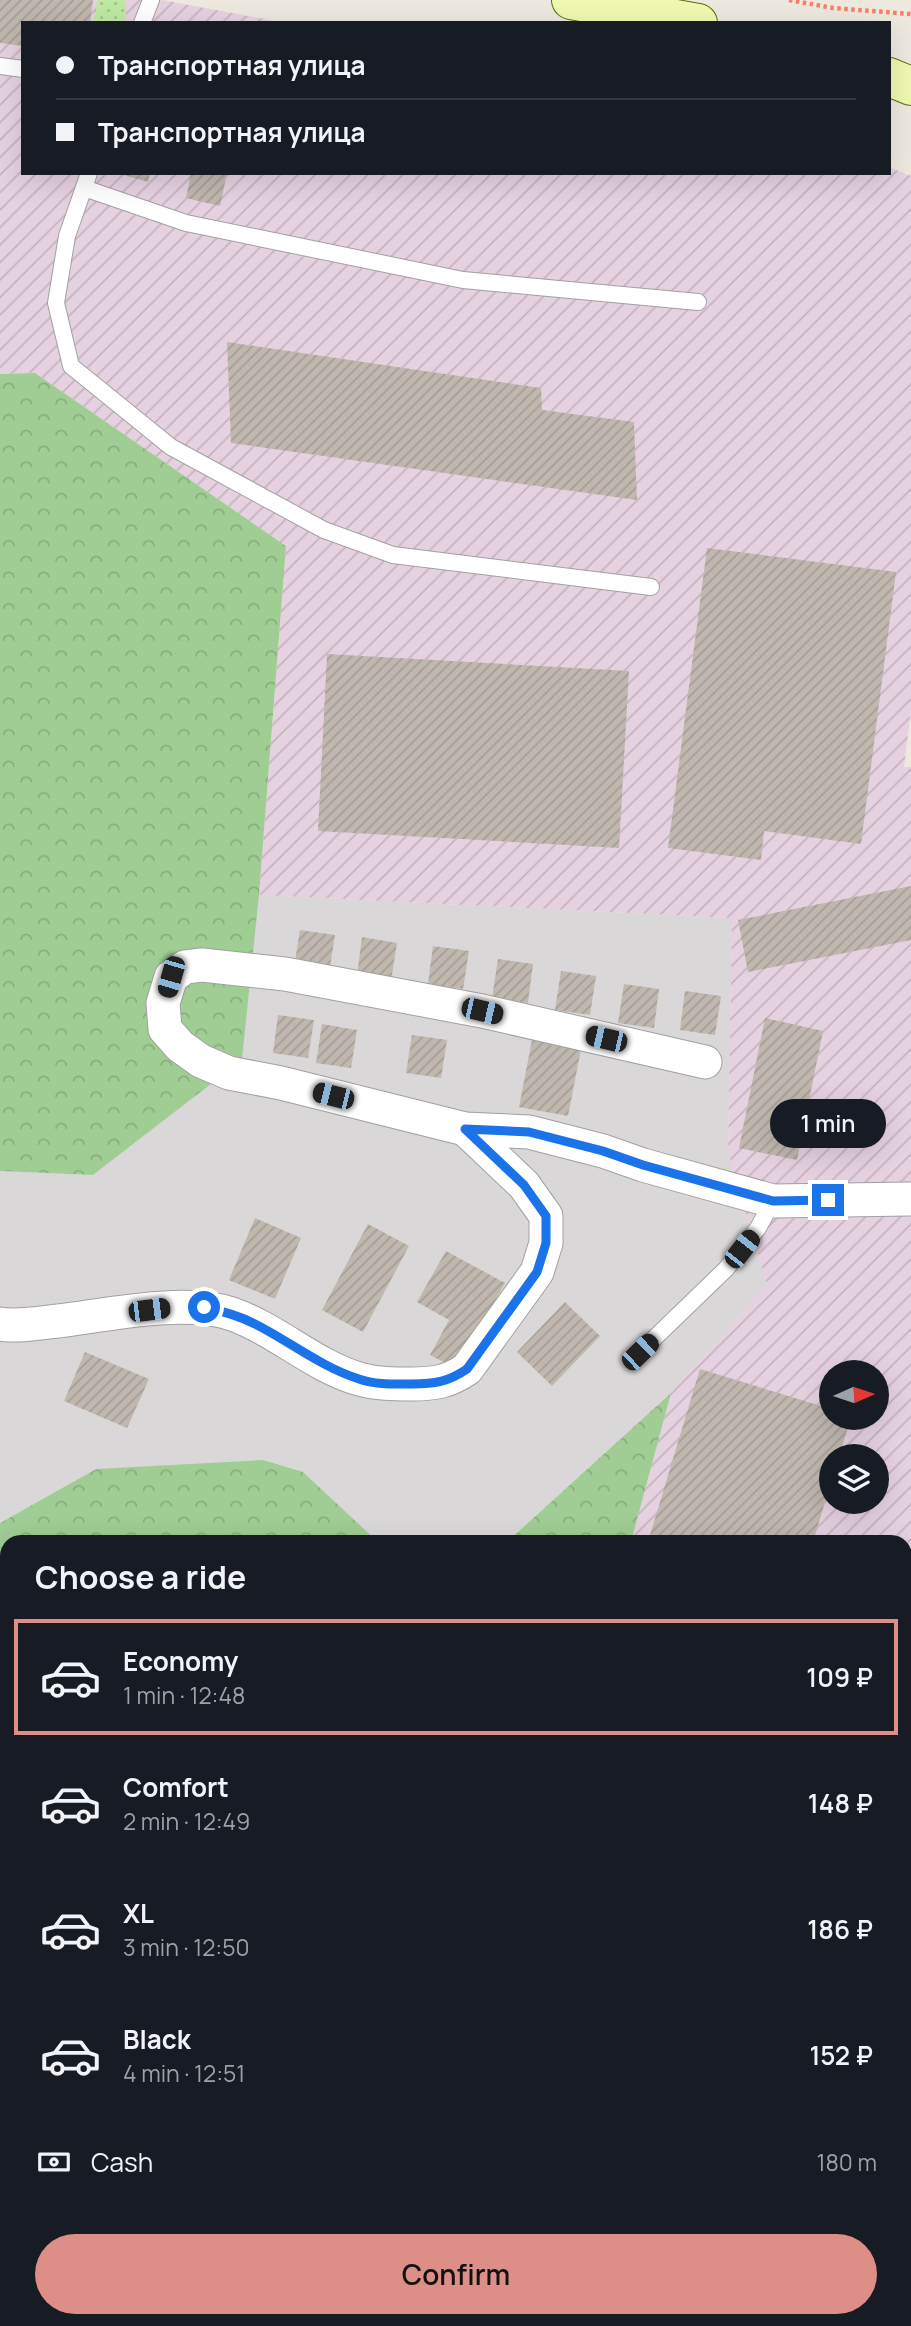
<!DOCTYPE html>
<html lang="en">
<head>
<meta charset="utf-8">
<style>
	:root { --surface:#171b24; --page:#20242c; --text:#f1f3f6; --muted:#9ea1a6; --line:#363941; --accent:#dd8e87 }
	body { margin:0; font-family:Manrope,sans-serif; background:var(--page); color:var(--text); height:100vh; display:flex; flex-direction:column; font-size:26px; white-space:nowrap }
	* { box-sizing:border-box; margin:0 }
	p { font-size:23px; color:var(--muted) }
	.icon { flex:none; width:38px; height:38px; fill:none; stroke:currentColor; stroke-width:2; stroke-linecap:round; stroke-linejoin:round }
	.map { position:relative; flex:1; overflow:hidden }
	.sheet { position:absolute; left:0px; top:1535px; width:912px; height:793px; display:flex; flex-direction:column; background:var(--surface); border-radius:21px 21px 0 0; box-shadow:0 7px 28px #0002 }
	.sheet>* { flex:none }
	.banner { position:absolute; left:21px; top:21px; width:870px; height:154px; border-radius:0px; box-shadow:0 7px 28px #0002; display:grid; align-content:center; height:154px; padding:0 35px; background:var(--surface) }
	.needle { width:46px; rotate:87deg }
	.controls { position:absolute; left:819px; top:1360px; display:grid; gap:14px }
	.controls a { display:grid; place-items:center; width:70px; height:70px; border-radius:50%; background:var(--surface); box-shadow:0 7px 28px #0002; font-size:35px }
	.end { position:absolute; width:32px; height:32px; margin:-16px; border:9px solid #1a73e8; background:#fff; box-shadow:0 0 0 4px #fff }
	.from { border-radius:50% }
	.bubble { position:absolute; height:49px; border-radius:24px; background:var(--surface); box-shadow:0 7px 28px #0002; font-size:23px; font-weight:600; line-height:49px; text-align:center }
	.car { position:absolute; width:21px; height:42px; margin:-21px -10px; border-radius:9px; box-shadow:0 0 5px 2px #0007; background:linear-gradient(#222 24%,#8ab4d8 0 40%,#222 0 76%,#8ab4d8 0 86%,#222 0) }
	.banner b { display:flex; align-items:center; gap:24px; height:66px; font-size:26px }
	.banner b+b { border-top:2px solid var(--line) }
	.banner i { width:18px; height:18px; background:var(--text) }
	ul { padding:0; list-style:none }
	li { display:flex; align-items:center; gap:21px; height:116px; margin:0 14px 10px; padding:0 21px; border:4px solid transparent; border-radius:0px }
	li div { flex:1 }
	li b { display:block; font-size:26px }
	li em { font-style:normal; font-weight:600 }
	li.selected { border-color:var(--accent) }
	li>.icon { width:63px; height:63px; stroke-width:1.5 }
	h2 { padding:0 35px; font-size:32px; line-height:84px }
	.pay { display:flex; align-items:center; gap:18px; height:77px; padding:0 35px; font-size:26px }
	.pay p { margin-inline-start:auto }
	.action { display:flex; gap:14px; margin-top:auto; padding:14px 35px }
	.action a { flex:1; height:80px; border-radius:42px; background:var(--accent); color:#111; font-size:28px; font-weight:600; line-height:80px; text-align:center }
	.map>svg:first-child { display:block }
</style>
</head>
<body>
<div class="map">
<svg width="911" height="2326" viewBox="0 0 911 2326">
	<defs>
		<pattern id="industrial-furrows" width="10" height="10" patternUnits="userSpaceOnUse" patternTransform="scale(1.75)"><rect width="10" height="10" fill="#e6d1e0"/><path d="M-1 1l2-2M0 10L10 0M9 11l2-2" fill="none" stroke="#c5b3c0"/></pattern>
		<pattern id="grass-dots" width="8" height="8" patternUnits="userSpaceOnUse" patternTransform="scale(1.75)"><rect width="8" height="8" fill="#bfe8a4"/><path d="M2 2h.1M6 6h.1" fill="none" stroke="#a4c68d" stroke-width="1.8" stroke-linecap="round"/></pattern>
		<pattern id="forest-crowns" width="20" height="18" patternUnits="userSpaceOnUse" patternTransform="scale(1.75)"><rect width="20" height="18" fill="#9fcd93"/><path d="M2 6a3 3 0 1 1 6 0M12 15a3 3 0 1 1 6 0" fill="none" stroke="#88af7e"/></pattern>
		<pattern id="building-hatch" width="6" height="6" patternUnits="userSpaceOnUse" patternTransform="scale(1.75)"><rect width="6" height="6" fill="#c0b8af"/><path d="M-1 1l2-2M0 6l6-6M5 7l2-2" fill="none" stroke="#a49e96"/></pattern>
	</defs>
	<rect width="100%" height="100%" fill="#ede9df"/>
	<!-- residential -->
	<polygon fill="#d9d7d7" points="259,895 732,918 728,1151 767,1284 671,1393 507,1542 378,1542 303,1472 96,1469 0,1523 0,1171 93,1175 242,1060"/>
	<!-- industrial -->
	<path fill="url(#industrial-furrows)" fill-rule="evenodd" d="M0,0h162l124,23h-263v150h866v-6l22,9v535l-7,56h7v1004l-6,6v-235h-274l40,-149 96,-109 -39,-133 4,-233 -473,-23 27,-349 -251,-173 -35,1zM831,1372h46v46h-46zM831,1456h46v46h-46z"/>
	<!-- grass -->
	<g fill="url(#grass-dots)">
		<polygon points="97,0 126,0 126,23 93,23"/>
		<polygon points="911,1841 911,1937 905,1939 905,1845"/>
	</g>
	<!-- forest -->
	<g fill="url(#forest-crowns)">
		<polygon points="35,373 286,546 259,895 242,1060 93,1175 0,1171 0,374"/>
		<polygon points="671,1393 631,1542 507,1542"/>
		<polygon points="263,1460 303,1472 378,1542 7,1542 7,2320 905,2320 905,2170 911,2170 911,2326 0,2326 0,1523 96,1469"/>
	</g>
	<!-- building -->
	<g fill="url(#building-hatch)">
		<polygon points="0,0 93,0 90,23 23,23 23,46 0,43"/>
		<polygon points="117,173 150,173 148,182"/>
		<polygon points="191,173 227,173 220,206 186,198"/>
		<polygon points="227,342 541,388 542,410 634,422 637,500 231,443"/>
		<polygon points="707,548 896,572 861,844 764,831 761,860 668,848"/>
		<polygon points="327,654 629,671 619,848 318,831"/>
		<polygon points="911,886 911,940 748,972 738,920"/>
		<polygon points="300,930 335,935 329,973 294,968"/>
		<polygon points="362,937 397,943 391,981 357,976"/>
		<polygon points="433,946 469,951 463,989 428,984"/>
		<polygon points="498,959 533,964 528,1003 492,998"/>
		<polygon points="561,971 596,976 590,1015 555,1010"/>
		<polygon points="624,984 659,989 654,1028 618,1023"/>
		<polygon points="685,991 721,996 715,1035 680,1030"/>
		<polygon points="278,1015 314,1020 308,1058 273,1053"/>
		<polygon points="765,1018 823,1031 797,1160 739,1148"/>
		<polygon points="322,1024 357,1030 351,1068 316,1063"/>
		<polygon points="412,1035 447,1040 441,1078 406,1073"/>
		<polygon points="532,1040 581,1049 568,1116 519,1107"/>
		<polygon points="255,1218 301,1238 275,1299 229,1280"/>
		<polygon points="368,1224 409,1246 363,1332 322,1310"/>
		<polygon points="446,1251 505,1283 457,1369 430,1355 449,1320 417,1302"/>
		<polygon points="565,1302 600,1336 552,1386 517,1352"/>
		<polygon points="85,1352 149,1379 127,1428 64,1401"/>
		<polygon points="700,1369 831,1409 831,1418 851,1418 839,1456 831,1456 831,1482 813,1542 648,1542"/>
	</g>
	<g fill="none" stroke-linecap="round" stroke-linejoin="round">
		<!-- highway-tunnel -->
		<polyline stroke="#cdcac1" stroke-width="38" stroke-dasharray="38 19" stroke-linecap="butt" points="0,2261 7,2259"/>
		<defs>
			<g id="lane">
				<polyline points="142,23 151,0"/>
				<polyline points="0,66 23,69"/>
				<polyline points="89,173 67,236 56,303 71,366 171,447 324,530 393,555 651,587"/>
				<polyline points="84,188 186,223 463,280 698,302"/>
				<polyline points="640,1352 726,1269 758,1228 773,1201"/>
				<polyline points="905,1806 911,1803"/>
				<polyline points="0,2081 7,2122"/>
				<polyline points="0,2302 7,2304"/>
			</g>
			<g id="street">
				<polyline points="705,1062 482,1011 285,974 202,965 185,967 171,977 163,1003 165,1029 180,1046 201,1061 229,1073 281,1083 465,1129 529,1132 603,1151 643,1165 773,1201 911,1199"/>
				<path d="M0,1324c20,3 38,-1 58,-3 49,-6 128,-23 174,-7 45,16 82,52 127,65 18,5 35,5 53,5 22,0 36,-2 55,-15l70,-97 9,-29v-27l-22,-31 -59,-56"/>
			</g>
			<g id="secondary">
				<polyline points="571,0 698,23"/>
				<polyline points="889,77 911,86"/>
			</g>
			<polyline id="highway" points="905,2048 911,2047"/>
		</defs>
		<!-- lane casing -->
		<use href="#lane" stroke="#a1a1a1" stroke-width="18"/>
		<!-- street casing -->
		<use href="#street" stroke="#a1a1a1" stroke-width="35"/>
		<!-- secondary casing -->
		<use href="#secondary" stroke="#5a6f04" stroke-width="40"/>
		<!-- highway casing -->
		<use href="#highway" stroke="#d5224e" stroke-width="40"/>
		<!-- path -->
		<g stroke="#fa8063" stroke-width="4.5" stroke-dasharray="3.5 3.5" stroke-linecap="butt">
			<polyline points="789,0 833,8 911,14"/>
			<polyline points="55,2320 64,2326"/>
		</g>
		<!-- lane -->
		<use href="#lane" stroke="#fff" stroke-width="16"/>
		<!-- street -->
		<use href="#street" stroke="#fff" stroke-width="33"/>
		<!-- secondary -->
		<use href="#secondary" stroke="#eff9b1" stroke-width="38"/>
		<!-- highway -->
		<use href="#highway" stroke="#e6858e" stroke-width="38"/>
	</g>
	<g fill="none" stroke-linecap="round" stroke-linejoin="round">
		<!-- route -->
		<path stroke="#1a73e8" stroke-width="9" d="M204,1307c18,4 34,8 51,17 34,17 66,43 104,55 17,6 35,5 53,5 22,0 36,-2 55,-15l70,-97 9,-29v-27l-22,-31 -59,-56 64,3 74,19 40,14 130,36 55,-1"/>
	</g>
</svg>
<div class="controls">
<a><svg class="needle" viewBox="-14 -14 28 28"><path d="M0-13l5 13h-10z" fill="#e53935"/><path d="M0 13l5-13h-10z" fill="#9ea1a6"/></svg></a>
<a><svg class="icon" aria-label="layers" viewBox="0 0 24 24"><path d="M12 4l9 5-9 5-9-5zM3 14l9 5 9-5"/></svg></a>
</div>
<i class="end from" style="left:204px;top:1307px"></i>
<i class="end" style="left:828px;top:1200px"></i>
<div class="bubble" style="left:770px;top:1099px;width:116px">1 min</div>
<i class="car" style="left:171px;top:977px;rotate:196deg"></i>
<i class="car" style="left:482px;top:1011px;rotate:103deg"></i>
<i class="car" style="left:606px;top:1039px;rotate:283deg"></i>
<i class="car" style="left:333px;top:1096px;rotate:284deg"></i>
<i class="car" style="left:742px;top:1249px;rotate:38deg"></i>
<i class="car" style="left:149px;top:1310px;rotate:83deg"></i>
<i class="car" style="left:640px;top:1352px;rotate:46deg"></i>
<div class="banner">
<b><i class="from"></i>Транспортная улица</b>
<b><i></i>Транспортная улица</b>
</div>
<section class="sheet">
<h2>Choose a ride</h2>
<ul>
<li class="selected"><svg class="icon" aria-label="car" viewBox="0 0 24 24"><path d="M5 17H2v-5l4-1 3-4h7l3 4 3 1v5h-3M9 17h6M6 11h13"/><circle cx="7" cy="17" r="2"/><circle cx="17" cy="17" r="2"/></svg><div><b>Economy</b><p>1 min · 12:48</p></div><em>109 ₽</em></li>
<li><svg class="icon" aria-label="car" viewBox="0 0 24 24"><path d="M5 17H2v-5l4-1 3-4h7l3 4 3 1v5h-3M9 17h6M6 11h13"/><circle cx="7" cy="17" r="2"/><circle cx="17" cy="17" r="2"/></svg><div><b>Comfort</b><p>2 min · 12:49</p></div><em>148 ₽</em></li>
<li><svg class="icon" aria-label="car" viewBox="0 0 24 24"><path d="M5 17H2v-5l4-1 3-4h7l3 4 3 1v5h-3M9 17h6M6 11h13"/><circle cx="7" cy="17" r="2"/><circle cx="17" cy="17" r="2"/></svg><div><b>XL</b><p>3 min · 12:50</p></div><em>186 ₽</em></li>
<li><svg class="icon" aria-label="car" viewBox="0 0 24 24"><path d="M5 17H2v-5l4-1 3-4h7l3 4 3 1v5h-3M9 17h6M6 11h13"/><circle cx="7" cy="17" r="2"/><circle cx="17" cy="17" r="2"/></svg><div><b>Black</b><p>4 min · 12:51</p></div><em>152 ₽</em></li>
</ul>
<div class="pay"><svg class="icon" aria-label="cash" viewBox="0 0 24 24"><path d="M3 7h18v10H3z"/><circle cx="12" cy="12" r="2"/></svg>Cash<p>180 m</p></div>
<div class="action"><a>Confirm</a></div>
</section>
</div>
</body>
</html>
